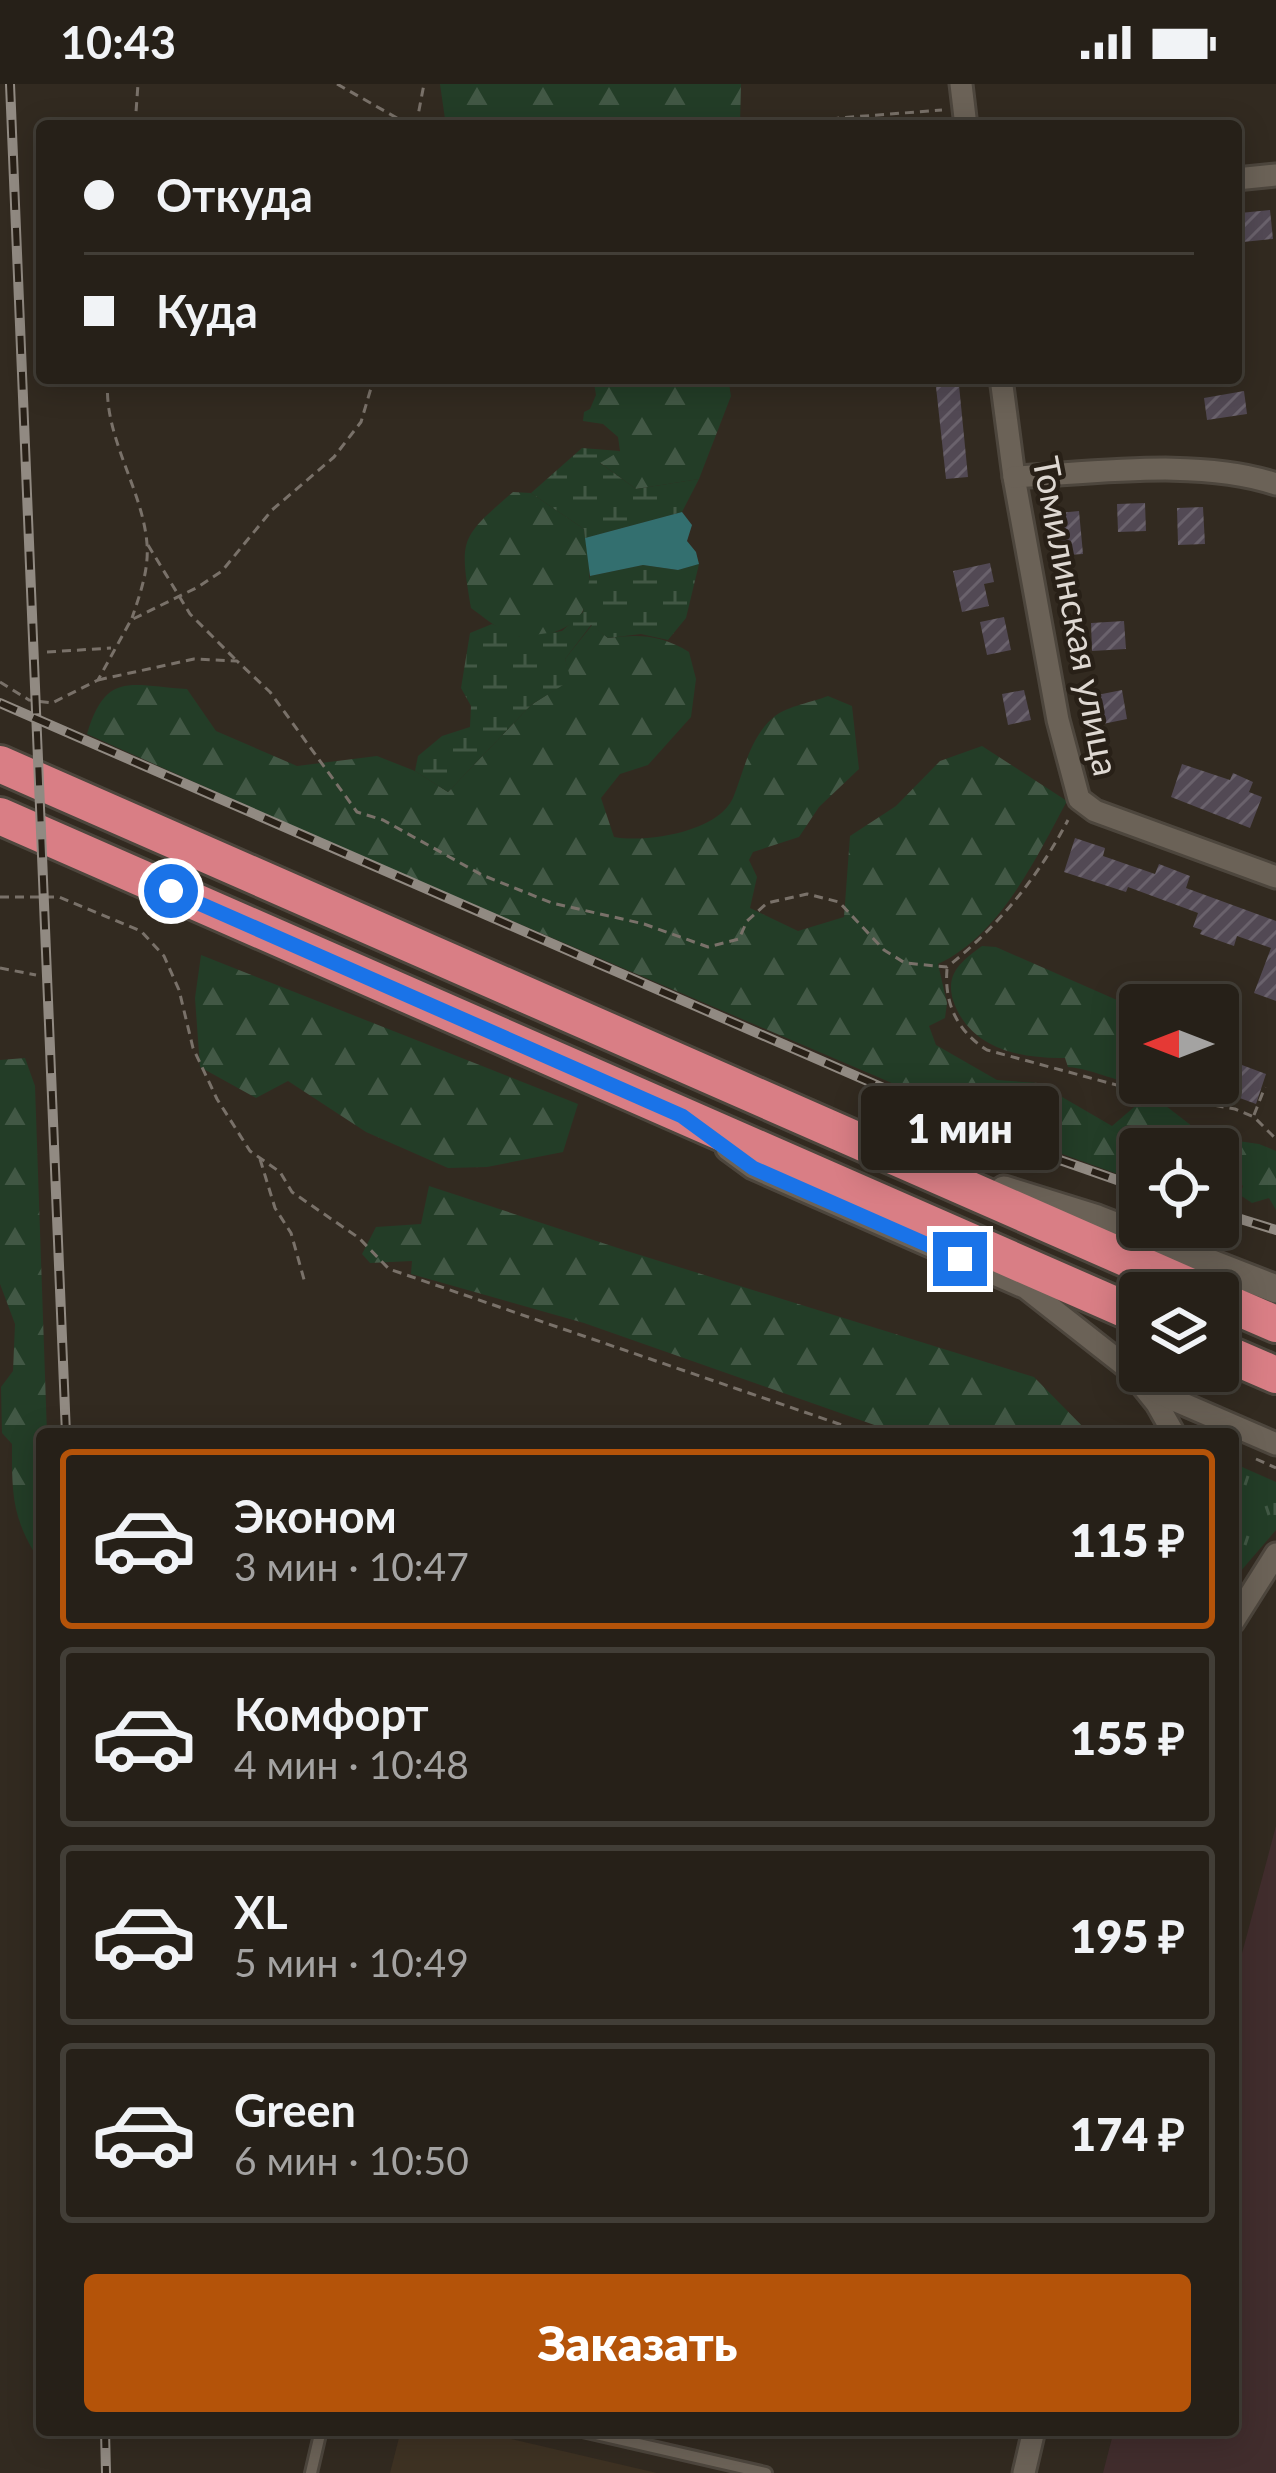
<!DOCTYPE html>
<html lang="ru">
<head>
<meta charset="utf-8">
<style>
	:root { --surface:#262018; --page:#2e2821; --text:#f1f3f6; --muted:#a4a3a2; --line:#423e37; --accent:#b45309 }
	body { margin:0; font-family:Lato,sans-serif; background:var(--page); color:var(--text); height:100vh; display:flex; flex-direction:column; font-size:45px; white-space:nowrap }
	* { box-sizing:border-box; margin:0 }
	p { font-size:39px; color:var(--muted) }
	.icon { flex:none; width:66px; height:66px; fill:none; stroke:currentColor; stroke-width:2; stroke-linecap:round; stroke-linejoin:round }
	.map { position:relative; flex:1; overflow:hidden }
	.details { position:absolute; left:36px; top:1344px; width:1203px; height:1008px; display:flex; flex-direction:column; background:var(--surface); border-radius:12px; box-shadow:0 6px 30px #0003,0 0 0 3px var(--line) }
	.details>* { flex:none }
	.guide { position:absolute; left:36px; top:36px; width:1206px; height:264px; border-radius:12px; box-shadow:0 6px 30px #0003,0 0 0 3px var(--line); display:grid; align-content:center; height:264px; padding:0 48px; background:var(--surface) }
	.needle { width:78px; rotate:270deg }
	.fabs { position:absolute; left:1119px; top:900px; display:grid; gap:24px }
	.fabs a { display:grid; place-items:center; width:120px; height:120px; border-radius:12px; background:var(--surface); box-shadow:0 6px 30px #0003,0 0 0 3px var(--line); font-size:60px }
	.end { position:absolute; width:54px; height:54px; margin:-27px; border:15px solid #1a73e8; background:#fff; box-shadow:0 0 0 6px #fff }
	.from { border-radius:50% }
	.bubble { position:absolute; height:84px; border-radius:12px; background:var(--surface); box-shadow:0 6px 30px #0003,0 0 0 3px var(--line); font-size:39px; font-weight:800; line-height:84px; text-align:center }
	.guide b { display:flex; align-items:center; gap:42px; height:114px; font-size:45px }
	.guide b+b { border-top:3px solid var(--line) }
	.guide i { width:30px; height:30px; background:var(--text) }
	ul { padding:21px 0 0; list-style:none }
	li { display:flex; align-items:center; gap:36px; height:180px; margin:0 24px 18px; padding:0 24px; border:6px solid var(--line); border-radius:12px }
	li div { flex:1 }
	li b { display:block; font-size:45px }
	li em { font-style:normal; font-weight:800 }
	li.active { border-color:var(--accent) }
	li>.icon { width:108px; height:108px; stroke-width:1.5 }
	.button { display:flex; gap:24px; margin-top:auto; padding:24px 48px }
	.button a { flex:1; height:138px; border-radius:12px; background:var(--accent); color:#fff; font-size:48px; font-weight:800; line-height:138px; text-align:center }
	.status { display:flex; justify-content:space-between; align-items:center; height:84px; padding:0 60px; background:var(--surface); direction:ltr }
	.status svg { height:33px; fill:currentColor }
	.map>svg:first-child { display:block }
</style>
</head>
<body>
<div class="status"><b>10:43</b><svg viewBox="0 0 49 12"><path d="M0 12V9h3v3zM5 12V6h3v6zM10 12V3h3v9zM15 12V0h3v12zM26 1h20v11H26zM47 4h2v5h-2z"/></svg></div>
<div class="map">
<svg width="1276" height="2389" viewBox="0 0 1276 2389">
	<defs>
		<pattern id="grass-tufts" width="24" height="20" patternUnits="userSpaceOnUse" patternTransform="scale(3)"><rect width="24" height="20" fill="#233d27"/><path d="M3 7l-1-3M5 7V3M7 7l1-3M15 17l-1-3M17 17v-4M19 17l1-3" fill="none" stroke="#425845"/></pattern>
		<pattern id="forest-firs" width="22" height="20" patternUnits="userSpaceOnUse" patternTransform="scale(3)"><rect width="22" height="20" fill="#233d27"/><path d="M5 1l3.5 6h-7zM16 11l3.5 6h-7z" fill="#425845"/></pattern>
		<pattern id="wetland-marsh" width="20" height="14" patternUnits="userSpaceOnUse" patternTransform="scale(3)"><rect width="20" height="14" fill="#233d27"/><path d="M1 5h8M5 5V1M11 12h8M15 12V8" fill="none" stroke="#425845"/></pattern>
		<pattern id="building-hatch" width="6" height="6" patternUnits="userSpaceOnUse" patternTransform="scale(3)"><rect width="6" height="6" fill="#524954"/><path d="M-1 1l2-2M0 6l6-6M5 7l2-2" fill="none" stroke="#6a626c"/></pattern>
	</defs>
	<rect width="100%" height="100%" fill="#322a20"/>
	<!-- built -->
	<polygon fill="#3e3223" points="401,2346 472,2346 657,2389 390,2389"/>
	<!-- industrial -->
	<polygon fill="#412d2d" points="1276,1742 1276,2389 1103,2389 1114,2346 1233,2346 1233,1903"/>
	<!-- grass -->
	<polygon fill="url(#grass-tufts)" points="1233,1379 1276,1398 1276,1446 1233,1496"/>
	<!-- forest -->
	<g fill="url(#forest-firs)">
		<polygon points="440,0 741,0 740,42 446,42"/>
		<polygon points="588,294 633,294 644,303 654,294 728,294 731,312 699,395 636,405 599,378 620,367 618,353 603,340 583,337 584,328 590,325 596,311 594,299"/>
		<path d="M513,408l18,1 53,36c3,24 12,63 -3,85 -11,16 -41,25 -61,23 -17,-3 -35,-19 -49,-29 -12,-70 -11,-70 42,-116z"/>
		<path d="M592,541l16,13c32,-4 53,-3 81,14l7,27 -5,38 -43,48 -28,9 -19,24 13,39c32,6 104,-5 119,-39 11,-27 17,-62 42,-82 13,-10 38,-14 53,-20l24,10 7,63 -40,38 -20,30 -46,15 -4,8 8,17 -7,31 48,23 46,-14 6,-81 46,-30 44,-45 42,-15 85,55c-32,59 -67,134 -129,163l9,39 -2,15 -16,8 7,19 61,35 41,3 74,43 28,-24 17,-3 62,48 -1,3 -78,-1v33l-103,-37 -693,-296 -257,-115c19,-64 44,-48 100,-45l29,42 81,35 80,-10 38,15 33,21 83,-87 39,-25 -5,-21z"/>
		<path d="M982,862l14,1 130,57 2,11 12,2v66h12c-27,5 -52,-13 -84,-16l-3,-9c-46,1 -96,-10 -112,-58 -8,-27 9,-39 29,-54z"/>
		<polygon points="201,871 578,1020 563,1068 487,1083 448,1084 366,1048 288,997 256,1014 200,983 195,914"/>
		<path d="M25,974l10,28 12,348h-5v122l-6,-1c-25,-39 -24,-67 -24,-111l-10,-11 -1,-46 12,-16 2,-47 -15,-40v-224z"/>
		<polygon points="1238,1057 1259,1060 1276,1067 1276,1126 1269,1114 1252,1119 1240,1111 1243,1102 1224,1080 1223,1063"/>
		<polygon points="429,1102 627,1167 1034,1293 1090,1350 900,1350 584,1239 411,1190 412,1177 370,1179 362,1170 376,1143 421,1140"/>
	</g>
	<!-- wetland -->
	<g fill="url(#wetland-marsh)">
		<polygon points="582,364 620,367 600,379 636,405 699,395 682,428 585,454 584,445 531,409"/>
		<polygon points="699,480 686,534 668,556 641,550 608,554 591,541 565,575 571,596 531,621 448,708 415,687 418,672 442,652 470,643 471,622 461,604 470,549 492,540 520,553 562,547 583,528 590,492 643,481 678,486"/>
	</g>
	<!-- water -->
	<polygon fill="#336f6f" points="682,428 692,441 687,457 696,468 699,480 678,486 643,481 590,492 585,454"/>
	<!-- building -->
	<g fill="url(#building-hatch)">
		<polygon points="1270,126 1273,155 1243,158 1240,129"/>
		<polygon points="959,301 968,393 946,395 936,303"/>
		<polygon points="1244,307 1247,330 1207,336 1204,314"/>
		<polygon points="1145,419 1146,447 1118,448 1117,420"/>
		<polygon points="1203,423 1205,460 1178,461 1177,424"/>
		<polygon points="1079,427 1083,470 1052,472 1048,430"/>
		<polygon points="990,479 994,498 984,500 989,522 962,528 953,487"/>
		<polygon points="1004,533 1011,566 987,571 980,538"/>
		<polygon points="1124,537 1126,565 1092,567 1091,539"/>
		<polygon points="1024,606 1031,636 1008,641 1002,610"/>
		<polygon points="1122,606 1127,635 1098,641 1092,612"/>
		<polygon points="1182,680 1230,696 1233,689 1253,698 1249,708 1262,713 1250,744 1171,713"/>
		<polygon points="1075,754 1105,764 1103,772 1155,790 1159,780 1190,792 1186,804 1276,837 1276,917 1254,909 1271,864 1237,852 1234,862 1200,850 1202,846 1193,843 1198,829 1128,803 1126,808 1064,788"/>
		<polygon points="1218,972 1266,990 1256,1020 1218,1006"/>
	</g>
	<g fill="none" stroke-linecap="round" stroke-linejoin="round">
		<defs>
			<g id="lane">
				<polyline points="578,2346 766,2389"/>
				<polyline points="311,2389 321,2346"/>
			</g>
			<g id="street">
				<polyline points="961,0 966,42"/>
				<polyline points="1236,95 1276,91"/>
				<polyline points="1001,294 1014,393 1058,636 1079,715 1095,727 1276,793"/>
				<path d="M1014,393c80,-4 186,-19 262,7"/>
				<polyline points="727,1065 753,1084 1026,1204 1129,1285 1157,1320 1174,1350"/>
				<polyline points="1148,1301 1158,1309 1276,1360"/>
				<polyline points="1233,1538 1276,1470"/>
				<polyline points="1024,2389 1034,2346"/>
			</g>
			<polyline id="secondary" points="1004,1106 1097,1135 1276,1205"/>
			<g id="highway">
				<polyline points="0,680 1205,1209"/>
				<polyline points="0,732 1140,1232"/>
				<polyline points="1218,1215 1276,1240"/>
				<polyline points="1218,1266 1276,1291"/>
			</g>
		</defs>
		<!-- lane casing -->
		<use href="#lane" stroke="#4d463d" stroke-width="16"/>
		<!-- street casing -->
		<use href="#street" stroke="#4d463d" stroke-width="27"/>
		<!-- secondary casing -->
		<use href="#secondary" stroke="#4d463d" stroke-width="33"/>
		<!-- highway casing -->
		<use href="#highway" stroke="#4d463d" stroke-width="42"/>
		<!-- path -->
		<g stroke="#797169" stroke-width="3" stroke-dasharray="9 6" stroke-linecap="butt">
			<polyline points="337,0 411,42"/>
			<polyline points="135,42 138,0"/>
			<polyline points="416,42 424,0"/>
			<polyline points="801,42 839,34 942,26"/>
			<path d="M108,294c-6,57 35,111 39,166 2,26 -7,50 -15,74"/>
			<polyline points="148,461 190,530 236,576"/>
			<polyline points="47,568 111,564"/>
			<path d="M98,596l96,-21 43,2 33,31 87,120 26,8 99,55 70,28 92,21 64,23 31,-8 8,-18 20,-18 40,-9 32,8 45,48 21,13 42,4c50,-39 92,-91 121,-147"/>
			<polyline points="0,598 29,616 52,619 98,596 131,536 198,503 222,487 272,426 334,373 361,338 374,294"/>
			<polyline points="0,813 59,813 141,847 164,872 179,906 193,964 217,1015 250,1067 280,1088 292,1108 359,1154 389,1185 868,1350"/>
			<polyline points="0,884 36,891"/>
			<path d="M947,885c-3,35 11,63 40,81l159,43 89,16 19,8 22,22"/>
			<polyline points="1254,1031 1265,1003"/>
			<polyline points="260,1075 275,1124 291,1149 305,1199"/>
			<polyline points="1256,1375 1276,1384"/>
		</g>
		<!-- lane -->
		<use href="#lane" stroke="#6b6257" stroke-width="10"/>
		<!-- street -->
		<use href="#street" stroke="#6b6257" stroke-width="21"/>
		<!-- secondary -->
		<use href="#secondary" stroke="#6b6257" stroke-width="27"/>
		<!-- highway -->
		<use href="#highway" stroke="#d97e85" stroke-width="36"/>
		<defs>
			<g id="rail">
				<polyline points="10,0 66,1350"/>
				<polyline points="0,619 911,1016 1034,1067 1140,1104"/>
				<polyline points="1218,1128 1276,1146"/>
				<polyline points="105,2346 106,2389"/>
			</g>
		</defs>
		<!-- rail casing -->
		<use href="#rail" stroke="#918a82" stroke-width="10"/>
		<!-- rail -->
		<use href="#rail" stroke="#282017" stroke-width="6" stroke-dasharray="18" stroke-linecap="butt"/>
	</g>
	<g fill="none" stroke-linecap="round" stroke-linejoin="round">
		<!-- route -->
		<polyline stroke="#1a73e8" stroke-width="15" points="171,807 682,1032 753,1084 960,1175"/>
	</g>
	<g text-anchor="middle" dominant-baseline="central" stroke-width="9" stroke-linejoin="round" paint-order="stroke">
		<!-- street labels -->
		<g font-size="36" fill="#ded8d2" stroke="#282017">
			<text transform="translate(1077 532) rotate(79)">Томилинская улица</text>
		</g>
	</g>
</svg>
<div class="fabs">
<a><svg class="needle" viewBox="-14 -14 28 28"><path d="M0-13l5 13h-10z" fill="#e53935"/><path d="M0 13l5-13h-10z" fill="#a4a3a2"/></svg></a>
<a><svg class="icon" aria-label="locate" viewBox="0 0 24 24"><circle cx="12" cy="12" r="6"/><path d="M12 2v4M12 18v4M2 12h4M18 12h4"/></svg></a>
<a><svg class="icon" aria-label="layers" viewBox="0 0 24 24"><path d="M12 4l9 5-9 5-9-5zM3 14l9 5 9-5"/></svg></a>
</div>
<i class="end from" style="left:171px;top:807px"></i>
<i class="end" style="left:960px;top:1175px"></i>
<div class="bubble" style="left:861px;top:1002px;width:198px">1 мин</div>
<div class="guide">
<b><i class="from"></i>Откуда</b>
<b><i></i>Куда</b>
</div>
<section class="details">
<ul>
<li class="active"><svg class="icon" aria-label="car" viewBox="0 0 24 24"><path d="M5 17H2v-5l4-1 3-4h7l3 4 3 1v5h-3M9 17h6M6 11h13"/><circle cx="7" cy="17" r="2"/><circle cx="17" cy="17" r="2"/></svg><div><b>Эконом</b><p>3 мин · 10:47</p></div><em>115 ₽</em></li>
<li><svg class="icon" aria-label="car" viewBox="0 0 24 24"><path d="M5 17H2v-5l4-1 3-4h7l3 4 3 1v5h-3M9 17h6M6 11h13"/><circle cx="7" cy="17" r="2"/><circle cx="17" cy="17" r="2"/></svg><div><b>Комфорт</b><p>4 мин · 10:48</p></div><em>155 ₽</em></li>
<li><svg class="icon" aria-label="car" viewBox="0 0 24 24"><path d="M5 17H2v-5l4-1 3-4h7l3 4 3 1v5h-3M9 17h6M6 11h13"/><circle cx="7" cy="17" r="2"/><circle cx="17" cy="17" r="2"/></svg><div><b>XL</b><p>5 мин · 10:49</p></div><em>195 ₽</em></li>
<li><svg class="icon" aria-label="car" viewBox="0 0 24 24"><path d="M5 17H2v-5l4-1 3-4h7l3 4 3 1v5h-3M9 17h6M6 11h13"/><circle cx="7" cy="17" r="2"/><circle cx="17" cy="17" r="2"/></svg><div><b>Green</b><p>6 мин · 10:50</p></div><em>174 ₽</em></li>
</ul>
<div class="button"><a>Заказать</a></div>
</section>
</div>
</body>
</html>
